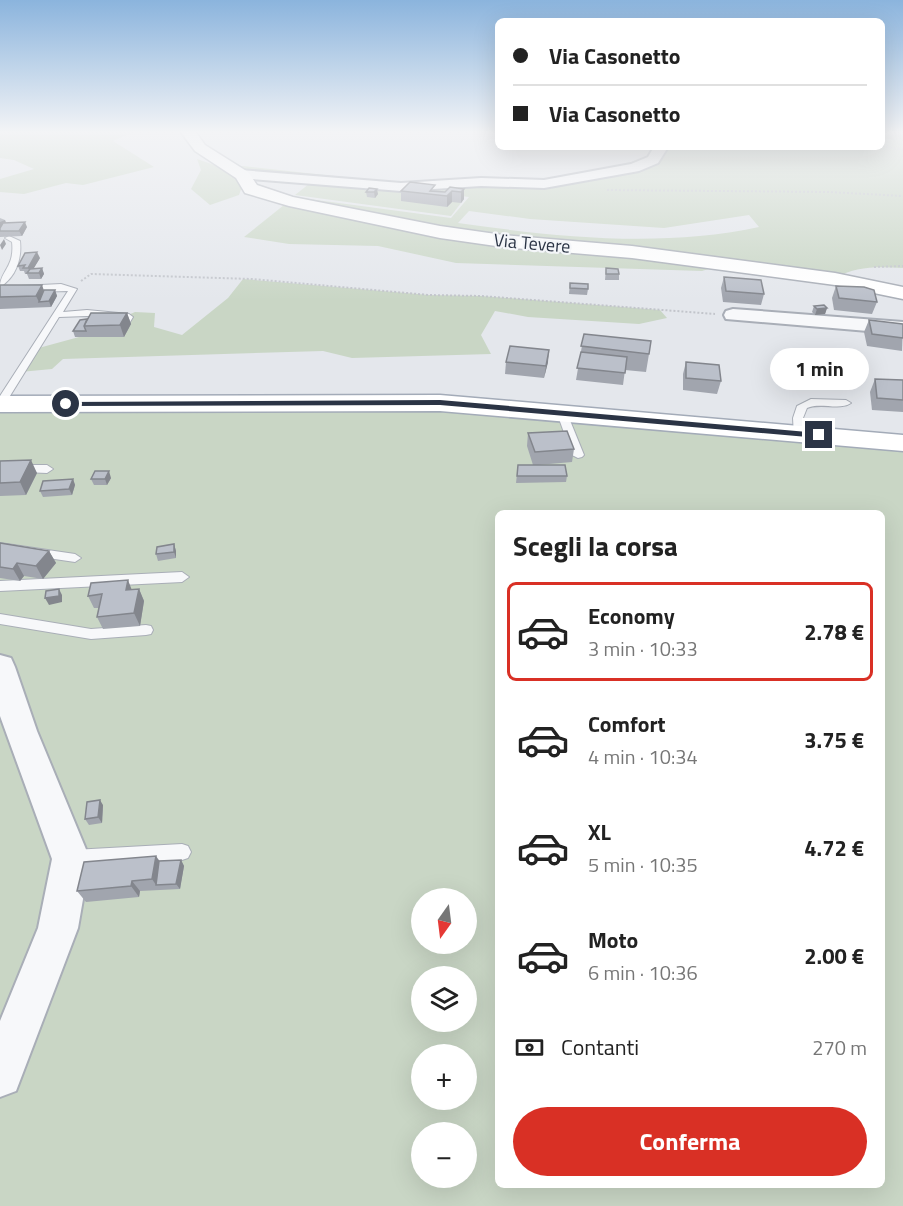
<!DOCTYPE html>
<html lang="it">
<head>
<meta charset="utf-8">
<style>
	:root { --surface:#fff; --page:#f6f6f6; --text:#222; --muted:#767676; --line:#e0e0e0; --accent:#d93025 }
	body { margin:0; font-family:"Titillium Web",sans-serif; background:var(--page); color:var(--text); height:100vh; display:flex; flex-direction:column; font-size:22px; white-space:nowrap }
	* { box-sizing:border-box; margin:0 }
	p { font-size:20px; color:var(--muted) }
	.icon { flex:none; width:33px; height:33px; fill:none; stroke:currentColor; stroke-width:2; stroke-linecap:round; stroke-linejoin:round }
	.map { position:relative; flex:1; overflow:hidden }
	.details { position:absolute; left:495px; top:510px; width:390px; height:678px; display:flex; flex-direction:column; background:var(--surface); border-radius:9px; box-shadow:0 6px 24px #0002 }
	.details>* { flex:none }
	.guide { position:absolute; left:495px; top:18px; width:390px; height:132px; border-radius:9px; box-shadow:0 6px 24px #0002; display:grid; align-content:center; height:132px; padding:0 18px; background:var(--surface) }
	.needle { width:39px; rotate:194deg }
	.fabs { position:absolute; left:411px; top:888px; display:grid; gap:12px }
	.fabs a { display:grid; place-items:center; width:66px; height:66px; border-radius:50%; background:var(--surface); box-shadow:0 6px 24px #0002; font-size:30px }
	.end { position:absolute; width:27px; height:27px; margin:-14px; border:8px solid #2b3445; background:#fff; box-shadow:0 0 0 3px #fff }
	.from { border-radius:50% }
	.bubble { position:absolute; height:42px; border-radius:21px; background:var(--surface); box-shadow:0 6px 24px #0002; font-size:20px; font-weight:700; line-height:42px; text-align:center }
	.guide b { display:flex; align-items:center; gap:21px; height:57px; font-size:22px }
	.guide b+b { border-top:2px solid var(--line) }
	.guide i { width:15px; height:15px; background:var(--text) }
	ul { padding:0; list-style:none }
	li { display:flex; align-items:center; gap:18px; height:99px; margin:0 12px 9px; padding:0 6px; border:3px solid transparent; border-radius:9px }
	li div { flex:1 }
	li b { display:block; font-size:22px }
	li em { font-style:normal; font-weight:700 }
	li.selected { border-color:var(--accent) }
	li>.icon { width:54px; height:54px; stroke-width:1.5 }
	h2 { padding:0 18px; font-size:27px; line-height:72px }
	.pay { display:flex; align-items:center; gap:15px; height:66px; padding:0 18px; font-size:22px }
	.pay p { margin-inline-start:auto }
	.action { display:flex; gap:12px; margin-top:auto; padding:12px 18px }
	.action a { flex:1; height:69px; border-radius:36px; background:var(--accent); color:#fff; font-size:24px; font-weight:700; line-height:69px; text-align:center }
	.map>svg:first-child { display:block }
</style>
</head>
<body>
<div class="map">
<svg width="903" height="1206" viewBox="0 0 903 1206">
	<rect width="100%" height="100%" fill="#e4e7ec"/>
	<!-- green -->
	<g fill="#c9d6c5" fill-rule="evenodd">
		<polygon points="5,131 131,133 113,141 154,167 83,185 66,183 24,194 0,192 0,179 34,169 14,160 0,158 0,134"/>
		<path d="M882,131h21v137c-22,-1 -48,-3 -68,11l-111,-15 -22,7 -246,-8 -78,-17 -89,-2 -45,-7 50,-40 157,21 18,-21 -221,-27 -9,25 -29,10 -19,-16 10,-19 -4,-11 26,9 20,-2 156,17 75,-5 13,4 36,2 111,-16 27,-21h221zM469,211l61,8 134,9 85,-13 10,12c-98,21 -202,10 -301,-4z"/>
		<polygon points="314,180 464,199 451,216 295,195"/>
		<polygon points="243,279 429,295 481,296 660,310 667,318 639,324 528,317 495,311 481,335 491,354 352,358 323,351 63,359 52,369 20,372 35,349 79,337 135,312 155,313 154,327 182,335 228,298"/>
		<path d="M341,403l562,47v756h-903v-802zM498,513h384v672h-384zM422,898h44v46h-44zM422,976h44v46h-44zM422,1054h44v46h-44zM422,1132h44v46h-44z"/>
	</g>
	<g fill="none" stroke-linecap="round" stroke-linejoin="round">
		<defs>
			<g id="lane">
				<path d="M9,236l11,5c2,18 -4,36 -20,46 0,-16 15,-20 12,-45l-7,-4z"/>
				<polygon points="61,284 77,289 63,312 87,310 129,314 133,317 127,327 124,328 119,325 123,319 87,316 59,317 5,404 0,407 0,396 68,291 0,293 0,287"/>
				<path d="M811,399l35,1 5,3c-11,8 -31,-1 -44,5l-4,10v16l-5,3 -4,-1 -1,-18 4,-12z"/>
				<polygon points="562,410 567,413 584,455 582,457 578,458 572,455 557,413"/>
				<polygon points="0,465 47,465 53,469 47,473 0,471"/>
				<polygon points="0,543 75,554 81,558 75,562 0,551"/>
				<polygon points="182,572 189,577 182,582 0,591 0,581"/>
				<polygon points="0,614 91,629 146,625 151,626 153,630 151,634 146,635 91,639 0,624"/>
				<polygon points="182,844 188,846 191,852 188,858 182,860 73,866 67,864 64,858 67,852 73,850"/>
			</g>
			<g id="street">
				<polygon points="654,147 668,147 658,163 639,171 544,188 481,186 401,191 240,178 233,174 240,170 401,183 481,178 544,180 631,164 648,157"/>
				<polygon points="733,309 903,322 903,334 726,319 724,315 726,311"/>
				<polygon points="0,655 11,658 15,667 37,731 90,859 78,928 16,1091 0,1097 0,1021 38,928 52,859 0,716"/>
			</g>
			<polygon id="secondary" points="180,131 195,131 205,145 248,172 257,185 293,197 440,226 503,235 632,246 835,273 903,287 903,299 835,285 632,258 503,247 440,238 289,206 245,193 236,178 195,151"/>
			<polygon id="primary" points="440,395 903,435 903,451 440,411 0,412 0,396"/>
		</defs>
		<!-- lane casing -->
		<use href="#lane" stroke="#a9aeb7" stroke-width="2"/>
		<!-- street casing -->
		<use href="#street" stroke="#a9aeb7" stroke-width="4"/>
		<!-- secondary casing -->
		<use href="#secondary" stroke="#a9aeb7" stroke-width="3"/>
		<!-- primary casing -->
		<use href="#primary" stroke="#a3abb8" stroke-width="3"/>
		<!-- path -->
		<g stroke="#c2c5cb" stroke-width="2" stroke-dasharray="2 2" stroke-linecap="butt">
			<polyline points="882,146 903,150"/>
			<polyline points="607,190 829,192 903,196"/>
			<polyline points="874,267 903,266"/>
			<polyline points="81,281 91,274 252,279 429,295 481,296 715,314"/>
		</g>
		<!-- lane -->
		<use href="#lane" fill="#f7f8fa" fill-rule="evenodd"/>
		<!-- street -->
		<use href="#street" fill="#f7f8fa" fill-rule="evenodd"/>
		<!-- secondary -->
		<use href="#secondary" fill="#fff" fill-rule="evenodd"/>
		<!-- primary -->
		<use href="#primary" fill="#fff" fill-rule="evenodd"/>
	</g>
	<!-- wall -->
	<g fill="#a1a5ae">
		<polygon points="369,188 378,194 375,198 367,197 366,192"/>
		<polygon points="464,189 464,199 461,203 452,202 447,207 401,201 401,191 445,192"/>
		<polygon points="0,218 5,220 6,223 27,227 22,236 0,237"/>
		<polygon points="40,258 33,269 42,268 44,274 41,279 29,279 27,274 25,274 24,271 20,271 18,266"/>
		<polygon points="606,268 619,274 619,280 605,280"/>
		<polygon points="724,277 764,294 761,305 723,302 721,288"/>
		<polygon points="570,283 588,289 587,295 569,294"/>
		<polygon points="0,285 44,290 55,290 57,296 51,307 0,309"/>
		<polygon points="836,286 877,302 872,314 834,310 832,298"/>
		<polygon points="814,306 827,308 825,314 815,315 812,312"/>
		<polygon points="127,313 131,324 124,337 75,337 73,331 87,319"/>
		<polygon points="869,320 903,324 902,351 867,346 864,332"/>
		<polygon points="584,334 649,354 646,372 625,370 623,385 576,380"/>
		<polygon points="506,362 548,362 544,378 505,374"/>
		<polygon points="686,362 721,381 717,394 683,390 683,374"/>
		<polygon points="875,379 903,380 903,412 872,410 870,392"/>
		<polygon points="528,433 574,449 572,462 538,465 567,476 566,482 516,483 518,465 533,465 527,446"/>
		<polygon points="0,461 37,473 26,495 0,496"/>
		<polygon points="111,478 107,485 94,485 91,479"/>
		<polygon points="73,479 75,485 72,495 43,497 40,491"/>
		<polygon points="0,543 49,551 56,563 43,579 24,576 20,581 0,578"/>
		<polygon points="174,544 176,551 176,558 158,561 156,554"/>
		<polygon points="132,589 139,589 144,601 140,626 103,629 97,617 99,608 94,608 88,596"/>
		<polygon points="103,805 102,823 89,825 85,819"/>
		<polygon points="181,860 184,866 180,889 140,891 139,897 86,902 77,891 159,861"/>
	</g>
	<!-- shaded-wall -->
	<g fill="#83868d">
		<polygon points="377,189 378,194 375,198 374,192"/>
		<polygon points="464,189 464,199 461,203 461,192"/>
		<polygon points="452,191 452,202 447,207 447,196"/>
		<polygon points="5,220 7,226 0,228 0,222"/>
		<polygon points="25,222 27,227 22,236 19,231"/>
		<polygon points="4,239 6,244 2,250 0,245"/>
		<polygon points="37,252 40,258 31,273 28,268"/>
		<polygon points="42,268 44,274 41,279 39,273"/>
		<polygon points="42,285 46,296 39,302 36,296"/>
		<polygon points="55,290 57,296 51,307 49,301"/>
		<polygon points="827,308 825,314 815,315 817,309"/>
		<polygon points="127,313 131,324 124,337 120,325"/>
		<polygon points="549,350 548,362 544,378 546,366"/>
		<polygon points="31,460 37,473 26,495 20,482"/>
		<polygon points="109,471 111,478 107,485 105,479"/>
		<polygon points="73,479 75,485 72,495 69,489"/>
		<polygon points="174,544 176,551 176,558 174,552"/>
		<polygon points="49,551 56,563 43,579 36,566"/>
		<polygon points="17,563 24,576 20,581 13,569"/>
		<polygon points="128,580 133,593 126,590"/>
		<polygon points="59,589 62,595 62,602 49,605 45,598"/>
		<polygon points="139,589 144,601 140,626 134,613"/>
		<polygon points="100,800 103,805 102,823 98,817"/>
		<polygon points="156,856 163,866 156,885 152,879"/>
		<polygon points="181,860 184,866 180,889 176,884"/>
		<polygon points="132,881 140,891 139,897 131,886"/>
	</g>
	<!-- building -->
	<g fill="#bbc0ca" stroke="#83868d" stroke-width="1.5">
		<polygon points="410,182 435,185 430,191 445,192 450,187 464,189 461,192 452,191 447,196 401,191"/>
		<polygon points="369,188 377,189 374,192 366,192"/>
		<polygon points="25,222 19,231 0,231 0,228 3,223"/>
		<polygon points="37,252 28,268 23,268 25,265 18,266 25,253"/>
		<polygon points="42,268 39,273 27,273 30,269"/>
		<polygon points="606,268 618,269 619,274 606,274"/>
		<polygon points="724,277 761,280 764,294 726,291"/>
		<polygon points="570,283 588,284 588,289 570,288"/>
		<polygon points="0,285 42,285 36,296 0,297"/>
		<polygon points="836,286 864,287 874,290 877,302 839,298"/>
		<polygon points="44,290 55,290 49,301 39,302"/>
		<polygon points="824,305 827,308 817,309 814,306"/>
		<polygon points="91,313 127,313 120,325 84,326"/>
		<polygon points="87,319 84,326 86,331 73,331 80,320"/>
		<polygon points="869,320 903,324 903,338 872,334"/>
		<polygon points="584,334 651,341 649,354 581,346"/>
		<polygon points="510,346 549,350 546,366 506,362"/>
		<polygon points="581,352 627,357 625,373 577,368"/>
		<polygon points="686,362 719,365 721,381 686,378"/>
		<polygon points="875,379 903,380 903,400 877,398"/>
		<polygon points="567,431 574,449 535,452 528,433"/>
		<polygon points="31,460 20,482 0,483 0,461"/>
		<polygon points="518,465 565,465 567,476 517,476"/>
		<polygon points="95,471 109,471 105,479 91,479"/>
		<polygon points="73,479 69,489 40,491 43,481"/>
		<polygon points="0,543 49,551 36,566 17,563 13,569 0,567"/>
		<polygon points="174,544 174,552 156,554 157,547"/>
		<polygon points="128,580 126,590 139,589 134,613 97,617 102,594 88,596 91,583"/>
		<polygon points="59,589 59,596 45,598 46,591"/>
		<polygon points="100,800 98,817 85,819 87,802"/>
		<polygon points="156,856 152,879 132,881 131,886 77,891 84,862"/>
		<polygon points="181,860 176,884 156,885 159,861"/>
	</g>
	<!-- sky -->
	<linearGradient id="sky" x2="0" y2="1"><stop stop-color="#8bb4dd"/><stop offset="0.44" stop-color="#f3f4f6"/><stop offset="1" stop-color="#f3f4f6" stop-opacity="0"/></linearGradient>
	<rect width="903" height="300" fill="url(#sky)"/>
	<!-- route -->
	<polygon fill="#2b3445" points="440,400 819,433 823,435 819,438 440,405 66,406 62,404 66,402"/>
	<g text-anchor="middle" dominant-baseline="central" stroke-width="4.5" stroke-linejoin="round" paint-order="stroke">
		<!-- far-street labels -->
		<g font-size="18" fill="#2b3445" stroke="#f4f6f9">
			<text transform="translate(532 243) rotate(5)">Via Tevere</text>
		</g>
	</g>
</svg>
<div class="fabs">
<a><svg class="needle" viewBox="-14 -14 28 28"><path d="M0-13l5 13h-10z" fill="#e53935"/><path d="M0 13l5-13h-10z" fill="#767676"/></svg></a>
<a><svg class="icon" aria-label="layers" viewBox="0 0 24 24"><path d="M12 4l9 5-9 5-9-5zM3 14l9 5 9-5"/></svg></a>
<a>+</a>
<a>−</a>
</div>
<i class="end from" style="left:66px;top:404px"></i>
<i class="end" style="left:819px;top:435px"></i>
<div class="bubble" style="left:770px;top:348px;width:99px">1 min</div>
<div class="guide">
<b><i class="from"></i>Via Casonetto</b>
<b><i></i>Via Casonetto</b>
</div>
<section class="details">
<h2>Scegli la corsa</h2>
<ul>
<li class="selected"><svg class="icon" aria-label="car" viewBox="0 0 24 24"><path d="M5 17H2v-5l4-1 3-4h7l3 4 3 1v5h-3M9 17h6M6 11h13"/><circle cx="7" cy="17" r="2"/><circle cx="17" cy="17" r="2"/></svg><div><b>Economy</b><p>3 min · 10:33</p></div><em>2.78 €</em></li>
<li><svg class="icon" aria-label="car" viewBox="0 0 24 24"><path d="M5 17H2v-5l4-1 3-4h7l3 4 3 1v5h-3M9 17h6M6 11h13"/><circle cx="7" cy="17" r="2"/><circle cx="17" cy="17" r="2"/></svg><div><b>Comfort</b><p>4 min · 10:34</p></div><em>3.75 €</em></li>
<li><svg class="icon" aria-label="car" viewBox="0 0 24 24"><path d="M5 17H2v-5l4-1 3-4h7l3 4 3 1v5h-3M9 17h6M6 11h13"/><circle cx="7" cy="17" r="2"/><circle cx="17" cy="17" r="2"/></svg><div><b>XL</b><p>5 min · 10:35</p></div><em>4.72 €</em></li>
<li><svg class="icon" aria-label="car" viewBox="0 0 24 24"><path d="M5 17H2v-5l4-1 3-4h7l3 4 3 1v5h-3M9 17h6M6 11h13"/><circle cx="7" cy="17" r="2"/><circle cx="17" cy="17" r="2"/></svg><div><b>Moto</b><p>6 min · 10:36</p></div><em>2.00 €</em></li>
</ul>
<div class="pay"><svg class="icon" aria-label="cash" viewBox="0 0 24 24"><path d="M3 7h18v10H3z"/><circle cx="12" cy="12" r="2"/></svg>Contanti<p>270 m</p></div>
<div class="action"><a>Conferma</a></div>
</section>
</div>
</body>
</html>
